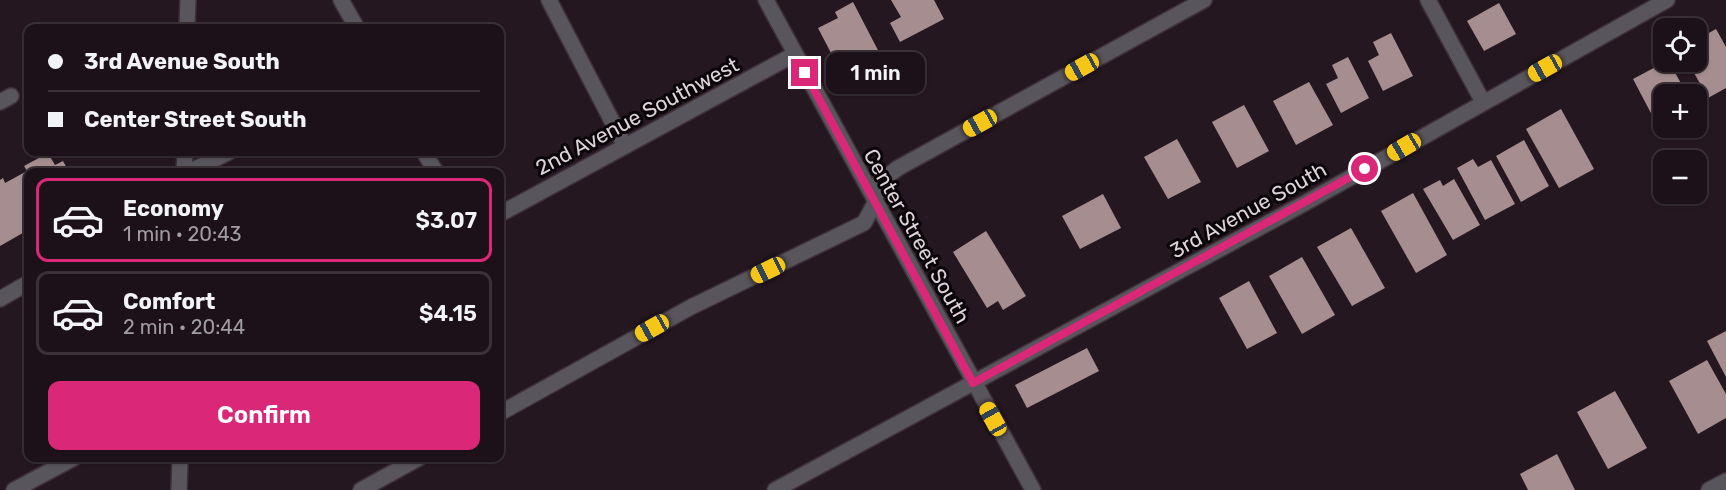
<!DOCTYPE html>
<html lang="en">
<head>
<meta charset="utf-8">
<style>
	:root { --surface:#1c1118; --page:#291f25; --text:#f1f3f6; --muted:#a09da2; --line:#3a3137; --accent:#db2777 }
	body { margin:0; font-family:Rubik,sans-serif; background:var(--page); color:var(--text); height:100vh; display:flex; flex-direction:column; font-size:22px; white-space:nowrap }
	* { box-sizing:border-box; margin:0 }
	p { font-size:20px; color:var(--muted) }
	.icon { flex:none; width:33px; height:33px; fill:none; stroke:currentColor; stroke-width:2; stroke-linecap:round; stroke-linejoin:round }
	.map { position:relative; flex:1; overflow:hidden }
	.side { position:absolute; left:24px; top:168px; width:480px; height:294px; display:flex; flex-direction:column; background:var(--surface); border-radius:12px; box-shadow:0 2px 4px #0004,0 0 0 2px var(--line) }
	.side>* { flex:none }
	.hud { position:absolute; left:24px; top:24px; width:480px; height:132px; border-radius:12px; box-shadow:0 2px 4px #0004,0 0 0 2px var(--line); display:grid; align-content:center; height:132px; padding:0 24px; background:var(--surface) }
	.controls { position:absolute; left:1653px; top:18px; display:grid; gap:12px }
	.controls a { display:grid; place-items:center; width:54px; height:54px; border-radius:12px; background:var(--surface); box-shadow:0 2px 4px #0004,0 0 0 2px var(--line); font-size:30px }
	.end { position:absolute; width:27px; height:27px; margin:-14px; border:8px solid #db2777; background:#fff; box-shadow:0 0 0 3px #fff }
	.from { border-radius:50% }
	.bubble { position:absolute; height:42px; border-radius:12px; background:var(--surface); box-shadow:0 2px 4px #0004,0 0 0 2px var(--line); font-size:20px; font-weight:600; line-height:42px; text-align:center }
	.car { position:absolute; width:18px; height:36px; margin:-18px -9px; border-radius:8px; box-shadow:0 0 4px 2px #0007; background:linear-gradient(#f5c518 24%,#345 0 40%,#f5c518 0 76%,#345 0 86%,#f5c518 0) }
	.hud b { display:flex; align-items:center; gap:21px; height:57px; font-size:22px }
	.hud b+b { border-top:2px solid var(--line) }
	.hud i { width:15px; height:15px; background:var(--text) }
	ul { padding:10px 0 0; list-style:none }
	li { display:flex; align-items:center; gap:18px; height:84px; margin:0 12px 9px; padding:0 12px; border:3px solid var(--line); border-radius:12px }
	li div { flex:1 }
	li b { display:block; font-size:22px }
	li em { font-style:normal; font-weight:600 }
	li.on { border-color:var(--accent) }
	li>.icon { width:54px; height:54px; stroke-width:1.5 }
	.button { display:flex; gap:12px; margin-top:auto; padding:12px 24px }
	.button a { flex:1; height:69px; border-radius:12px; background:var(--accent); color:#fff; font-size:24px; font-weight:600; line-height:69px; text-align:center }
	.map>svg:first-child { display:block }
</style>
</head>
<body>
<div class="map">
<svg width="1726" height="490" viewBox="0 0 1726 490">
	<rect width="100%" height="100%" fill="#251720"/>
	<!-- building -->
	<g fill="#a68e90">
		<polygon points="891,0 934,0 944,19 900,42 890,23 901,17"/>
		<polygon points="853,2 881,56 843,76 818,28 838,18 835,12"/>
		<polygon points="1499,3 1516,34 1484,51 1467,21"/>
		<polygon points="1716,29 1726,47 1726,88 1708,98 1688,62 1696,62 1696,40"/>
		<polygon points="1391,33 1413,76 1383,91 1368,61 1379,55 1373,42"/>
		<polygon points="1348,57 1369,98 1341,113 1326,84 1338,78 1332,65"/>
		<polygon points="1665,62 1669,62 1687,94 1664,94 1664,112 1653,117 1633,79"/>
		<polygon points="1309,82 1333,125 1296,145 1273,101"/>
		<polygon points="1244,105 1269,151 1237,168 1212,122"/>
		<polygon points="1561,109 1594,169 1559,188 1526,129"/>
		<polygon points="1177,139 1201,182 1168,199 1144,157"/>
		<polygon points="1524,140 1549,186 1521,202 1496,156"/>
		<polygon points="48,153 55,165 63,161 69,172 28,172 28,230 0,246 0,180 3,178 5,183 27,171 24,166"/>
		<polygon points="1473,159 1478,167 1491,160 1515,204 1485,220 1457,168"/>
		<polygon points="1454,179 1480,225 1453,240 1423,189 1440,180 1443,186"/>
		<polygon points="1413,193 1447,255 1416,273 1381,211"/>
		<polygon points="1103,194 1121,228 1080,249 1062,216"/>
		<polygon points="1351,228 1385,288 1352,306 1317,247"/>
		<polygon points="986,231 1026,296 1003,310 998,301 987,308 953,252"/>
		<polygon points="1302,257 1335,315 1302,334 1269,276"/>
		<polygon points="1249,281 1277,333 1247,349 1219,298"/>
		<polygon points="1726,331 1726,377 1707,341"/>
		<polygon points="1087,348 1099,371 1027,408 1015,385"/>
		<polygon points="1707,360 1726,394 1726,418 1698,434 1669,381"/>
		<polygon points="1615,391 1647,448 1608,469 1577,412"/>
		<polygon points="1557,454 1575,490 1528,490 1520,474"/>
	</g>
	<g fill="none" stroke-linecap="round" stroke-linejoin="round">
		<defs>
			<g id="minor">
				<polyline points="341,0 357,28"/>
				<polyline points="549,0 625,146"/>
				<polyline points="766,0 1033,490"/>
				<polyline points="1428,0 1483,102"/>
				<polyline points="187,28 188,0"/>
				<polyline points="0,102 11,96"/>
				<polyline points="424,152 436,172"/>
				<polyline points="184,172 185,152"/>
				<polyline points="189,172 229,152"/>
				<polyline points="500,214 795,54"/>
				<polyline points="0,299 28,283"/>
				<polyline points="500,413 691,307 864,223 875,203 877,184 898,168 1204,0"/>
				<polyline points="14,490 74,458"/>
				<polyline points="179,490 180,458"/>
				<polyline points="361,490 419,458"/>
				<polyline points="775,490 1305,203 1667,0"/>
				<polyline points="1709,490 1726,481"/>
			</g>
		</defs>
		<!-- minor casing -->
		<use href="#minor" stroke="#3f313a" stroke-width="18"/>
		<!-- minor -->
		<use href="#minor" stroke="#59555c" stroke-width="15"/>
	</g>
	<g fill="none" stroke-linecap="round" stroke-linejoin="round">
		<!-- route -->
		<polyline stroke="#db2777" stroke-width="8" points="805,73 973,383 1365,169"/>
	</g>
	<g text-anchor="middle" dominant-baseline="central" stroke-width="6" stroke-linejoin="round" paint-order="stroke">
		<!-- street labels -->
		<g font-size="21" fill="#ded3d9" stroke="#0a0508">
			<text transform="translate(637 116) rotate(-28)">2nd Avenue Southwest</text>
			<text transform="translate(1248 210) rotate(-29)">3rd Avenue South</text>
			<text transform="translate(917 236) rotate(61)">Center Street South</text>
		</g>
	</g>
</svg>
<div class="controls">
<a><svg class="icon" aria-label="locate" viewBox="0 0 24 24"><circle cx="12" cy="12" r="6"/><path d="M12 2v4M12 18v4M2 12h4M18 12h4"/></svg></a>
<a>+</a>
<a>−</a>
</div>
<i class="end from" style="left:1365px;top:169px"></i>
<i class="end" style="left:805px;top:73px"></i>
<div class="bubble" style="left:826px;top:52px;width:99px">1 min</div>
<i class="car" style="left:1082px;top:67px;rotate:241deg"></i>
<i class="car" style="left:1545px;top:68px;rotate:241deg"></i>
<i class="car" style="left:980px;top:123px;rotate:241deg"></i>
<i class="car" style="left:1404px;top:147px;rotate:240deg"></i>
<i class="car" style="left:768px;top:270px;rotate:244deg"></i>
<i class="car" style="left:652px;top:328px;rotate:241deg"></i>
<i class="car" style="left:993px;top:419px;rotate:331deg"></i>
<div class="hud">
<b><i class="from"></i>3rd Avenue South</b>
<b><i></i>Center Street South</b>
</div>
<section class="side">
<ul>
<li class="on"><svg class="icon" aria-label="car" viewBox="0 0 24 24"><path d="M5 17H2v-5l4-1 3-4h7l3 4 3 1v5h-3M9 17h6M6 11h13"/><circle cx="7" cy="17" r="2"/><circle cx="17" cy="17" r="2"/></svg><div><b>Economy</b><p>1 min · 20:43</p></div><em>$3.07</em></li>
<li><svg class="icon" aria-label="car" viewBox="0 0 24 24"><path d="M5 17H2v-5l4-1 3-4h7l3 4 3 1v5h-3M9 17h6M6 11h13"/><circle cx="7" cy="17" r="2"/><circle cx="17" cy="17" r="2"/></svg><div><b>Comfort</b><p>2 min · 20:44</p></div><em>$4.15</em></li>
</ul>
<div class="button"><a>Confirm</a></div>
</section>
</div>
</body>
</html>
